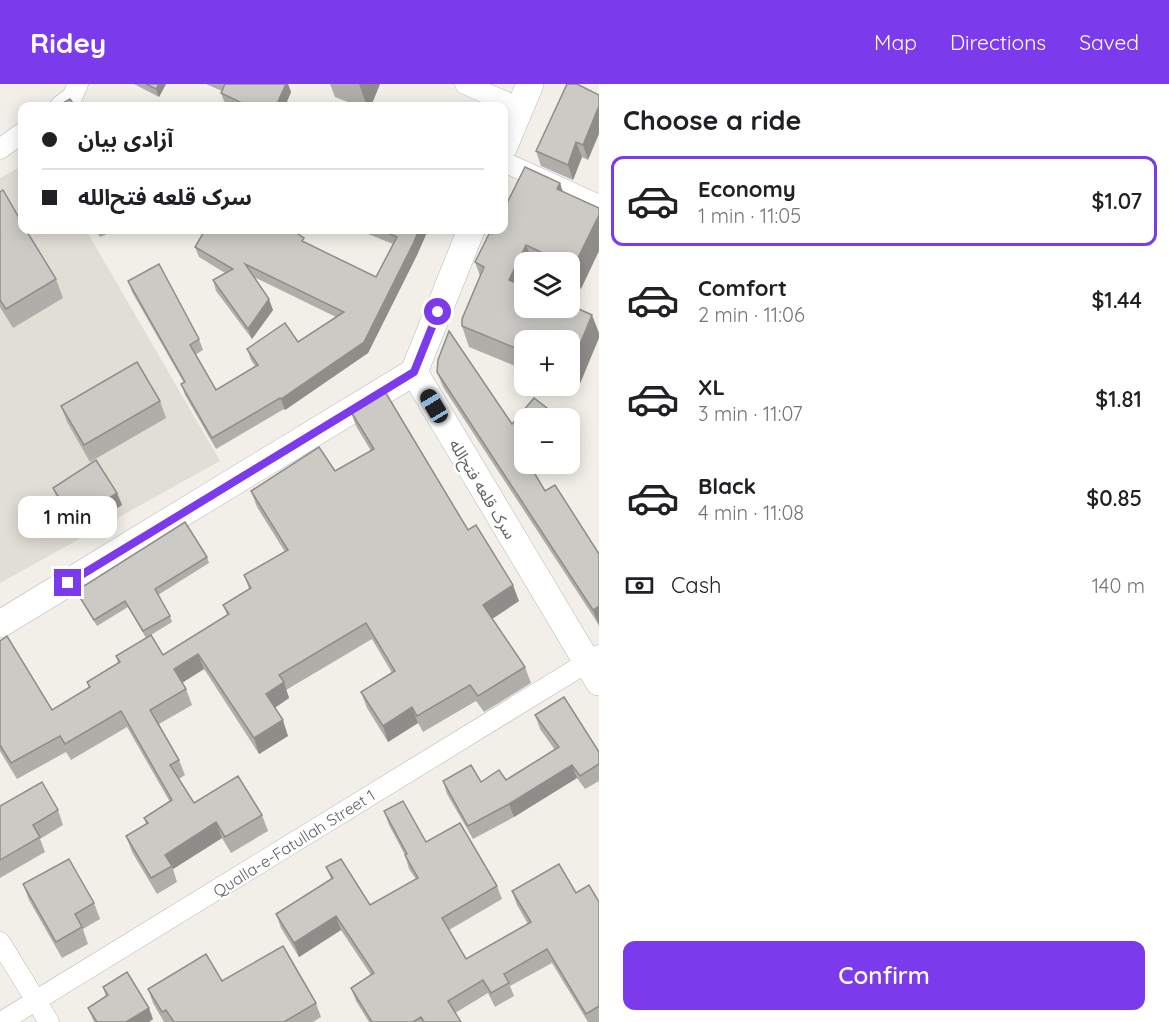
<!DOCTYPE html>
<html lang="en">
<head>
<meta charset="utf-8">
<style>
	:root { --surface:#fff; --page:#f6f6f6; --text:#202124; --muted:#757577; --line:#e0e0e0; --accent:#7c3aed }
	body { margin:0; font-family:Quicksand,"Noto Sans Arabic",sans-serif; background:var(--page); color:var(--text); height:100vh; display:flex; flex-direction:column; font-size:22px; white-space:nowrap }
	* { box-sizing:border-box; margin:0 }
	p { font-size:20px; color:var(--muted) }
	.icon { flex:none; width:33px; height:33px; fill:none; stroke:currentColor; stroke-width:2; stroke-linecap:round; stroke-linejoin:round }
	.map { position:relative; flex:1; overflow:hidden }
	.drawer { display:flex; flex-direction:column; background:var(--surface); width:570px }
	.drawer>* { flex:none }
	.hud { position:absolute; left:18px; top:18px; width:490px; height:132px; border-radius:12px; box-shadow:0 3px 15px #0003; display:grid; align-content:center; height:132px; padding:0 24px; background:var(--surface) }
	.controls { position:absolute; left:514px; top:168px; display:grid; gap:12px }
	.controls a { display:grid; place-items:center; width:66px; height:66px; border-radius:12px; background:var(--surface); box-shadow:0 3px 15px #0003; font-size:30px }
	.end { position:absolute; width:27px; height:27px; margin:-14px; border:8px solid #7c3aed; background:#fff; box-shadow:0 0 0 3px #fff }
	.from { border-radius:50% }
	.bubble { position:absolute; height:42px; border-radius:12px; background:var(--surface); box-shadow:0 3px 15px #0003; font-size:20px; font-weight:600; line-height:42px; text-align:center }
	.car { position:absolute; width:18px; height:36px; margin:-18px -9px; border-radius:8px; box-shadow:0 0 4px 2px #0007; background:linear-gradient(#222 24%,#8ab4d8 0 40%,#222 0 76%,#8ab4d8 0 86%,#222 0) }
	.hud b { display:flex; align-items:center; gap:21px; height:57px; font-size:22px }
	.hud b+b { border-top:2px solid var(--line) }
	.hud i { width:15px; height:15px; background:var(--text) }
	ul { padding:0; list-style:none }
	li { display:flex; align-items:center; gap:18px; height:90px; margin:0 12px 9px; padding:0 12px; border:3px solid transparent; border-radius:12px }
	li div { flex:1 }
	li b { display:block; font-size:22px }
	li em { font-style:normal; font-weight:600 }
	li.on { border-color:var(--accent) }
	li>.icon { width:54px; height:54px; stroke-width:1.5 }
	h2 { padding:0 24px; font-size:27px; line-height:72px }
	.pay { display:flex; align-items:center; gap:15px; height:66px; padding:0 24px; font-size:22px }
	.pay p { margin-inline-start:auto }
	.button { display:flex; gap:12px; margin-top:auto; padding:12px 24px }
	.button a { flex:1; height:69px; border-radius:12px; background:var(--accent); color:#fff; font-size:24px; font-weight:600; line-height:69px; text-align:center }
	header { display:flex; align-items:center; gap:36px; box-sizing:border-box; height:84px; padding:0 30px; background:var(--accent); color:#fff }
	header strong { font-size:28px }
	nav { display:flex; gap:33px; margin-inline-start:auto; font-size:21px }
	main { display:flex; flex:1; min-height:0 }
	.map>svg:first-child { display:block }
</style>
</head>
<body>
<header>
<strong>Ridey</strong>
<nav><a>Map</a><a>Directions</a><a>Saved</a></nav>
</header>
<main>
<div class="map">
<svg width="599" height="938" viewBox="0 0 599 938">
	<rect width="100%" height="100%" fill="#f1efe8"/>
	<!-- education -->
	<polygon fill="#e1ded6" points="22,82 22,146 86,146 220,377 0,499 0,94"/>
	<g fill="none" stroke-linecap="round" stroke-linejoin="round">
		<defs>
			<g id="minor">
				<polyline points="465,0 520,24"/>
				<polyline points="60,22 72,13 78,0"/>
				<polyline points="0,65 22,49"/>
				<polyline points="504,78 599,121"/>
				<polyline points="0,858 49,938"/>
				<polyline points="1,938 599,571"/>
			</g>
			<g id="secondary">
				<polyline points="504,62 530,0"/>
				<polyline points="414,288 599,598"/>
				<polyline points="414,288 471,146"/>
				<polyline points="0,540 414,288"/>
			</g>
		</defs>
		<!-- minor casing -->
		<use href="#minor" stroke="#b5b8bc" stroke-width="21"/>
		<!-- secondary casing -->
		<use href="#secondary" stroke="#b6babf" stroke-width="28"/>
		<!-- minor -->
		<use href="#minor" stroke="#fff" stroke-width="20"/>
		<!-- secondary -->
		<use href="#secondary" stroke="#fff" stroke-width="27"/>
	</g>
	<!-- wall -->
	<g fill="#afaea9">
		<polygon points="134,0 166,0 159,13"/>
		<polygon points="206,0 288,0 291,8 285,22 230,22 225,20 221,9 222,7"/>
		<polygon points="330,0 380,0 371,22 358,22 335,13"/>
		<polygon points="567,0 588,76 582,73 573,96 541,82 536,67"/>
		<polygon points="560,99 581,205 570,200 570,178 525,178 525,199 524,202 570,224 577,307 563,302 570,302 570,256 525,256 525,286 469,263 462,242 480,192 475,178 492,150"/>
		<polygon points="0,108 56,195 63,214 13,244 0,223"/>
		<polygon points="96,146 116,146 100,153"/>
		<polygon points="358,146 428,146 417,171 368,269 285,326 284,325 216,365 185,311 181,300 184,299 132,208 128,197 199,255 203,266 195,271 216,306 255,282 251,276 247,265 298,258 336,233 254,193 273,226 252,255 216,207 213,196 225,189 199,173 195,163 306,159 376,193 393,160"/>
		<polygon points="437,288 512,340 539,387 535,390 545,407 599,470 599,541 443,303"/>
		<polygon points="160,317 166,334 90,378 67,338 61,322"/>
		<polygon points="350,326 468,446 519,517 492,535 525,583 531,599 484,628 476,617 423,648 418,639 388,658 367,624 361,608 392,589 372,555 286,606 289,614 275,624 288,652 259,670 204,585 182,599 186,605 192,621 159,640 179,676 185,691 179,695 194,719 262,731 268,747 231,769 222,754 173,785 177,798 157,810 132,768 126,752 146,740 144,734 170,718 127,643 71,676 66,668 17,695 0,667 0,557 52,626 89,603 87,598 118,579 116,572 163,571 227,531 223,521 249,505 244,491 285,468 257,423 251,407 335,387 371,367 356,342"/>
		<polygon points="53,404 117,409 122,421 78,448 57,415"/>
		<polygon points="207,473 209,479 158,511 170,532 172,538 146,554 128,523 97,542 79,513 76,507"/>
		<polygon points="535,631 599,668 599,697 585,705 577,694 514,733 473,755 447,710 443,697 481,698 506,696 555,666 540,645"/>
		<polygon points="0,722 58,726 63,741 40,755 45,768 0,794"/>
		<polygon points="384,727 426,758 497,802 502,815 449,846 466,875 528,840 517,821 512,807 576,809 599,818 599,938 588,938 552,879 510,902 514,912 495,923 488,909 455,929 461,938 369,938 356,917 351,904 371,891 341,846 299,873 281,844 276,830 331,795 326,783 370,821 416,795 409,785 405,771 389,741"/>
		<polygon points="23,800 94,819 100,835 83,845 88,860 62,874 29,816"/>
		<polygon points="222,897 316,919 321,933 313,938 164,938 153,919 148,905"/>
		<polygon points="103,903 153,935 149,938 94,938 88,924 106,913"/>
	</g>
	<!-- shaded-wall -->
	<g fill="#8f8d8a">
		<polygon points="159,0 166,0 159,13 156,5"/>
		<polygon points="286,0 288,0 291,8 285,22 276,22"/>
		<polygon points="359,0 380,0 371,22 367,22"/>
		<polygon points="599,22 599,50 588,76 583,61"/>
		<polygon points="576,58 582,73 573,96 568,81"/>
		<polygon points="560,99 567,120 557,105"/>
		<polygon points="599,131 599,167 581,205 573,184"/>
		<polygon points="419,146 428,146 417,171 368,269 285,326 281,315"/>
		<polygon points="526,161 533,178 525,178 525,199 516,217 509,196"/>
		<polygon points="269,215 273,226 252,255 248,245"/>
		<polygon points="592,231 599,249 599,254 577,307 570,289 570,284"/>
		<polygon points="528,380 545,380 539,387 532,391"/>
		<polygon points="117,409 122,421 78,448 74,437"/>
		<polygon points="513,501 519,517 489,537 483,521"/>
		<polygon points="599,522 599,542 593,526"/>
		<polygon points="198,570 204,585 180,600 174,585"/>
		<polygon points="284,598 289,614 271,626 266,610"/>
		<polygon points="412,623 418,639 388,658 383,642"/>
		<polygon points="283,636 288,652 259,670 254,654"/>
		<polygon points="572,681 577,694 514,733 509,720"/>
		<polygon points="216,738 222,754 173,785 165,771"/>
		<polygon points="336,832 341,846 299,873 294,859"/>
		<polygon points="149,924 153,935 149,938 126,938"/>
	</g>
	<!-- building -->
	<g fill="#cccac5" stroke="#8f8d8a" stroke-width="1.5">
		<polygon points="146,0 159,0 156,5"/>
		<polygon points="225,0 286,0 276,22 240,22 242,19 221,9"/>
		<polygon points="567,0 577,0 599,11 599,22 583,61 576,58 568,81 536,67"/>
		<polygon points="70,15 75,22 48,22 50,21 58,22"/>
		<polygon points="525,83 560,99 557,105 599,124 599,131 573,184 570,182 570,178 562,178 526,161 509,196 525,203 525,224 570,224 570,221 592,231 570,284 570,256 525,256 525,268 462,242 462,235 484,183 475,178 490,148 492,150 494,146 504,146 504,125"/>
		<polygon points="3,106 22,139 22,146 26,146 56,195 6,225 0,216 0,108"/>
		<polygon points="205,146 292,146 304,154 302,157 376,193 397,153 380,146 419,146 413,160 364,258 281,315 280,314 212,354 181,300 185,298 128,197 159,180 199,255 190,261 216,306 258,281 247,265 285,239 298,258 344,228 245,180 269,215 248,245 213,196 233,185 195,163"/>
		<polygon points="449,247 512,340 534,314 560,334 525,334 525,380 529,380 545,407 555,401 599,470 599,522 593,526 437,288 438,276"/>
		<polygon points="137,278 160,317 84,361 61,322"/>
		<polygon points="384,306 468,446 476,441 513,501 483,521 525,583 478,612 470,601 417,632 412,623 383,642 361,608 395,587 366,539 279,591 284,598 266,610 283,636 254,654 198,570 174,585 186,605 150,626 179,676 170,681 194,719 238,692 262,731 225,753 216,738 165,771 172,782 151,794 126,752 148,739 144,734 172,716 121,627 65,660 60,652 11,679 0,661 0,557 7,552 52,626 90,603 87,598 120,578 116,572 151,551 163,571 229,530 223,521 251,504 244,491 288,466 251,407 319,363 335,387 374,365 350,326"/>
		<polygon points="96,376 117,409 74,437 53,404"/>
		<polygon points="185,438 207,473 155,505 170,532 143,547 125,517 94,536 76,507"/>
		<polygon points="564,613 599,668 599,680 580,692 572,681 509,720 468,742 443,697 471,681 481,698 499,686 506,696 559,663 535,631"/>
		<polygon points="42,698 58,726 33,741 40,753 0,776 0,722"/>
		<polygon points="403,717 426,758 460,739 497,802 442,834 466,875 531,838 512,807 559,780 576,809 589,801 599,818 599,922 586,930 547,865 504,890 509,899 491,909 483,896 448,917 461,938 424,938 421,933 413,938 372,938 351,904 374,889 336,832 294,859 276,830 333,794 326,783 341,775 370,821 418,794 405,771 407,770 384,727"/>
		<polygon points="69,775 94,819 75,830 82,843 56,858 23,800"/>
		<polygon points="283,862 316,919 284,938 174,938 166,926 162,928 148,905 206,870 222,897"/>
		<polygon points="127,888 149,924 126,938 97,938 88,924 108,911 103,903"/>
	</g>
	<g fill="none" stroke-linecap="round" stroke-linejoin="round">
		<!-- route -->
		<polyline stroke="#7c3aed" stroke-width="8" points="68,499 414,288 438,228"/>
	</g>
	<g text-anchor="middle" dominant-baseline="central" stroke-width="4.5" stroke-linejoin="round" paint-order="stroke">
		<!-- street labels -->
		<g font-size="16" fill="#5f6368" stroke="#fff">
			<text transform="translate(483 405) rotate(59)">سرک قلعه فتح‌الله</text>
			<text transform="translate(294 759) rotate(-32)">Qualla-e-Fatullah Street 1</text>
		</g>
	</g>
</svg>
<div class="controls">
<a><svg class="icon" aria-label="layers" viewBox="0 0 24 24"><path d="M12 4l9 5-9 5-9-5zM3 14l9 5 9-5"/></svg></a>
<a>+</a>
<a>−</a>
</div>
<i class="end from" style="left:438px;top:228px"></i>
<i class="end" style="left:68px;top:499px"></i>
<div class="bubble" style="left:18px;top:412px;width:99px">1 min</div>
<i class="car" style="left:434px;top:322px;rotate:329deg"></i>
<div class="hud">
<b><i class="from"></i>آزادی بیان</b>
<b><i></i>سرک قلعه فتح‌الله</b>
</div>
</div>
<section class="drawer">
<h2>Choose a ride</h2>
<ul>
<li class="on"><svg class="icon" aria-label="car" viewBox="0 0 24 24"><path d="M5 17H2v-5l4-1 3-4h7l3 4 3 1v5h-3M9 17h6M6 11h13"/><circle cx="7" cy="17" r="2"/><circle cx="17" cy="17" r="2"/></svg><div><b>Economy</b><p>1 min · 11:05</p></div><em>$1.07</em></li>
<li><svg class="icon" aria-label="car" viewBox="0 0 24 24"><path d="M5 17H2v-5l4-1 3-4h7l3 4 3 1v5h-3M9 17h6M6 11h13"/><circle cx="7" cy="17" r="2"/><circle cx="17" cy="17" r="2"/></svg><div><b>Comfort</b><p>2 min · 11:06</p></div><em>$1.44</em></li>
<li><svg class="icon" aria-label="car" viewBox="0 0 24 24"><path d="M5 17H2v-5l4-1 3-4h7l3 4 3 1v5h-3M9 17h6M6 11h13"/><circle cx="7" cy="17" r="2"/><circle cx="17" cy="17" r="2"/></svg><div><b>XL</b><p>3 min · 11:07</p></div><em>$1.81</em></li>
<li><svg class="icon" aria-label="car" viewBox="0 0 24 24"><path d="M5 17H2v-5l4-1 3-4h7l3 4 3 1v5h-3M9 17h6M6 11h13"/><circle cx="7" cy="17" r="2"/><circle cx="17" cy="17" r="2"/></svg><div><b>Black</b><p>4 min · 11:08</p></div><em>$0.85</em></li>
</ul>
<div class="pay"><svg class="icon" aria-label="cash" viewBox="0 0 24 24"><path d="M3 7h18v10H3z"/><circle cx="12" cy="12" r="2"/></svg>Cash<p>140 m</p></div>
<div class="button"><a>Confirm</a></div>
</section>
</main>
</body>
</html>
